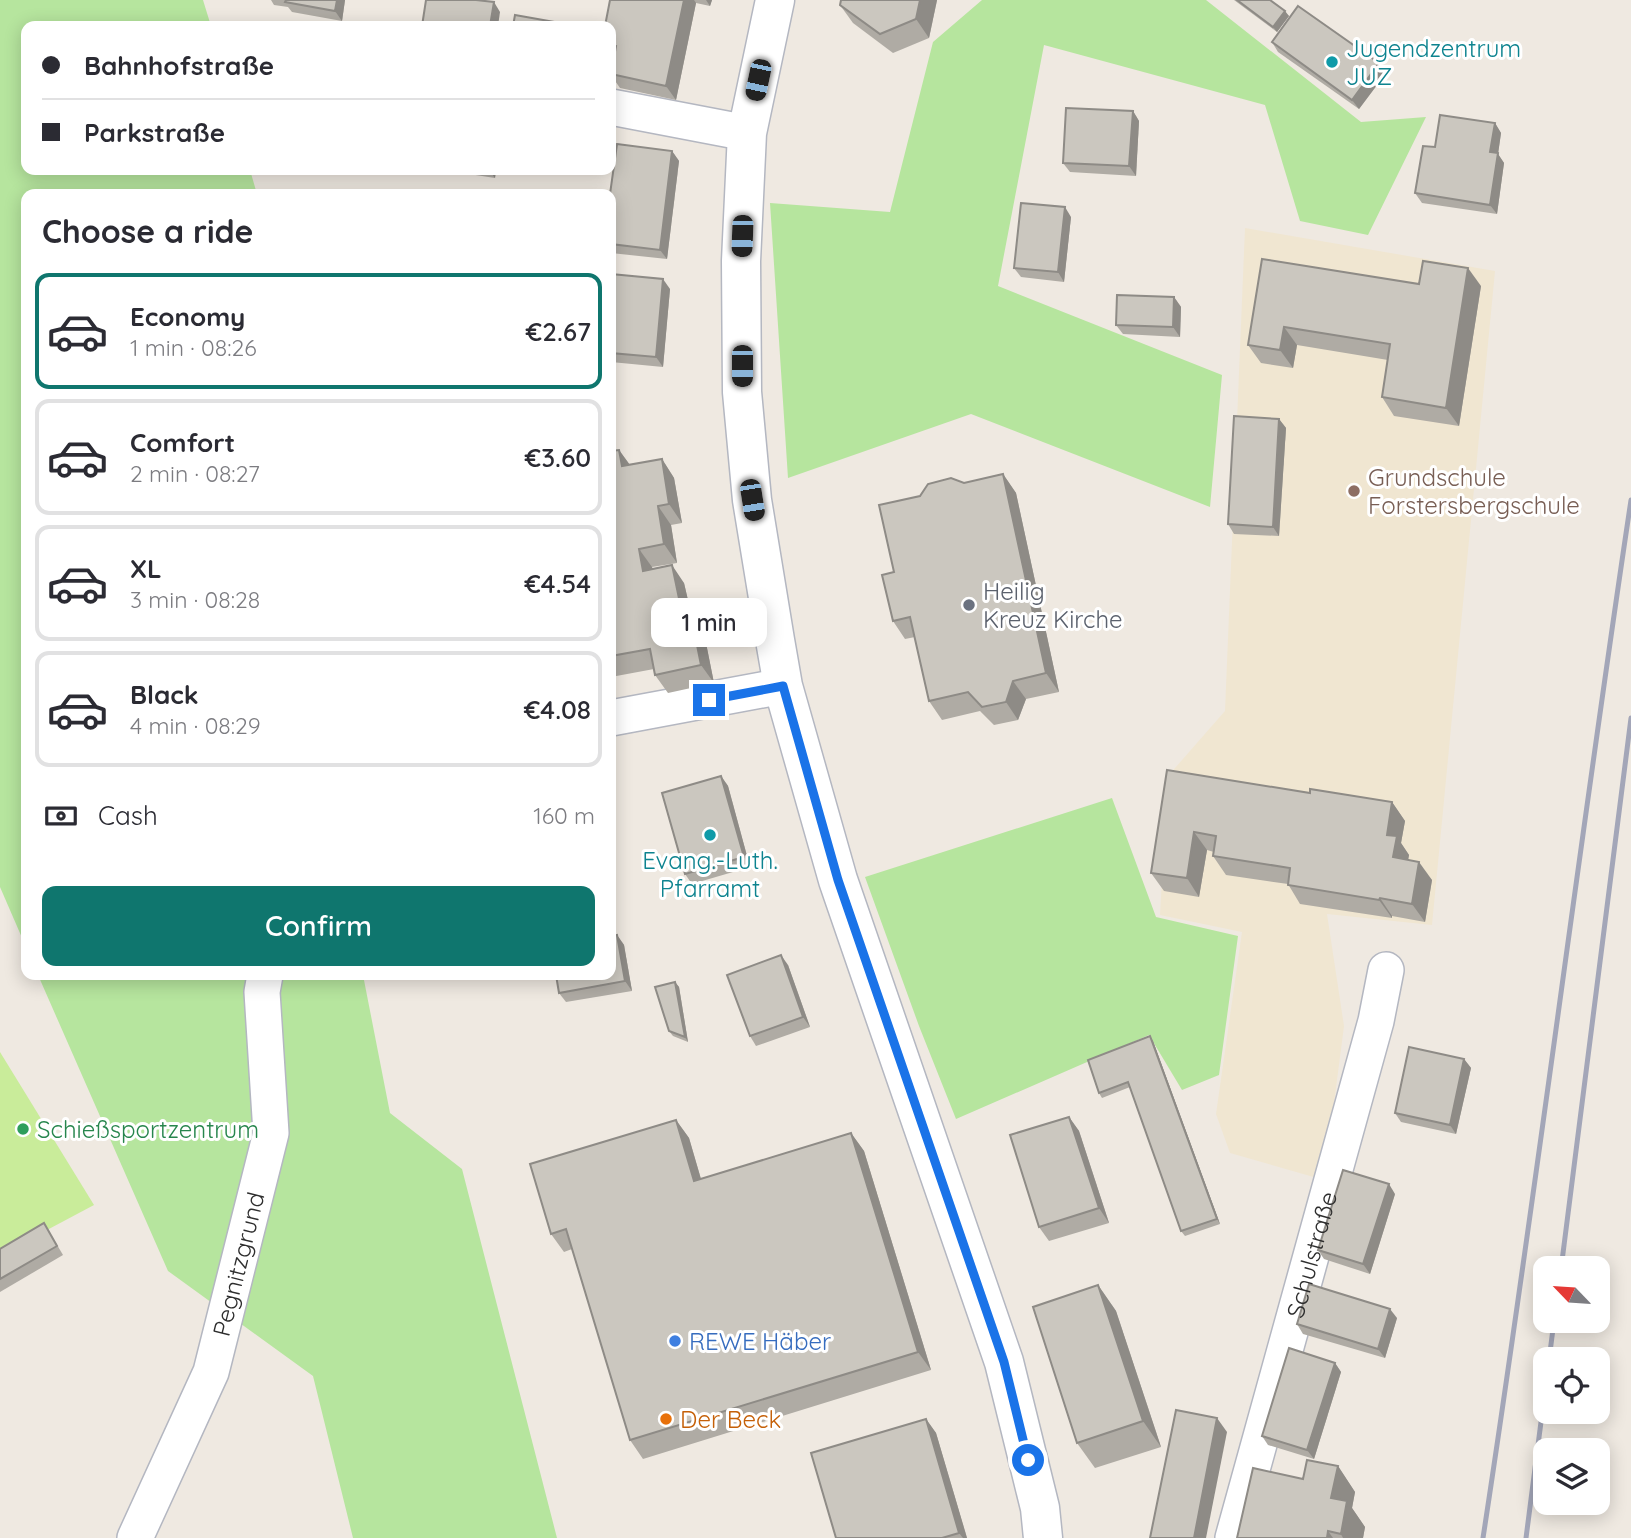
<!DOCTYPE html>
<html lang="en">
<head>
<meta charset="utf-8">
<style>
	:root { --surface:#fff; --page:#f7f7f7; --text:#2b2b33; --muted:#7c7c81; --line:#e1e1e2; --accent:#0f766e }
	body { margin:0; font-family:Quicksand,sans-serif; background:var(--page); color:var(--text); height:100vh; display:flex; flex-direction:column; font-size:26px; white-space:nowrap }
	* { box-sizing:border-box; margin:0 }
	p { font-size:23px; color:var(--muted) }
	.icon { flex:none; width:38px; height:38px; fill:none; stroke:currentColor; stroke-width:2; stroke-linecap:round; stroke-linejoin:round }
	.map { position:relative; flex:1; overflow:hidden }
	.sheet { position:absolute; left:21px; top:189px; width:595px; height:791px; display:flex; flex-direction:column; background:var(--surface); border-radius:14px; box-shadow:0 4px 18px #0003 }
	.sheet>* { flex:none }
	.guide { position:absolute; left:21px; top:21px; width:595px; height:154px; border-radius:14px; box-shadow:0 4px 18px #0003; display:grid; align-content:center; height:154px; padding:0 21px; background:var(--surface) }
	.needle { width:46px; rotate:295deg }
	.tools { position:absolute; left:1533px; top:1256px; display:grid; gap:14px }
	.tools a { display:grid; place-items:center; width:77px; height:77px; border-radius:14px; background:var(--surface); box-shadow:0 4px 18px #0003; font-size:35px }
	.end { position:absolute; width:32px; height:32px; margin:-16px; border:9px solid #1a73e8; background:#fff; box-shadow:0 0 0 4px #fff }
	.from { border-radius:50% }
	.bubble { position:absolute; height:49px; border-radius:14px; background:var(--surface); box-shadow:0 4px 18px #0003; font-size:23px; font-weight:600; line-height:49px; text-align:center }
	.car { position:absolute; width:21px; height:42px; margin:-21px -10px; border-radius:9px; box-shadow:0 0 5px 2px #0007; background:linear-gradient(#222 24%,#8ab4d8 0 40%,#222 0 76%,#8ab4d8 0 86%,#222 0) }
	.guide b { display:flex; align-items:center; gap:24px; height:66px; font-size:26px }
	.guide b+b { border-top:2px solid var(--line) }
	.guide i { width:18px; height:18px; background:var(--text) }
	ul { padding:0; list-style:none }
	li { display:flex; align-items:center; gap:21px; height:116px; margin:0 14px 10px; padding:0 7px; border:4px solid var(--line); border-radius:14px }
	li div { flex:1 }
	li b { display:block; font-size:26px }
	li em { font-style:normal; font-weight:600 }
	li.active { border-color:var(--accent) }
	li>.icon { width:63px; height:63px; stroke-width:1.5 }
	h2 { padding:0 21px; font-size:32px; line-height:84px }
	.pay { display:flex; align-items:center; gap:18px; height:77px; padding:0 21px; font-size:26px }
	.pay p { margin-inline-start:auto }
	.primary-button { display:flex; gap:14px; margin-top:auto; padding:14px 21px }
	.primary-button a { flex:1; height:80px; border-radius:14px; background:var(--accent); color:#fff; font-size:28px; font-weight:600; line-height:80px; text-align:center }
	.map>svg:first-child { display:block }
</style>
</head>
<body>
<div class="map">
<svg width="1631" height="1538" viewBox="0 0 1631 1538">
	<rect width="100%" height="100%" fill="#efe9e1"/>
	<!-- education -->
	<polygon fill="#f0e6d1" points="1245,228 1495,271 1432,925 1327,914 1344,1026 1324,1180 1230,1153 1216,1114 1242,932 1160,915 1168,776 1225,711"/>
	<!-- green -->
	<g fill="#b6e59e">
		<polygon points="0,0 203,0 211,26 26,26 26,170 250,170 257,194 26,194 26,947 0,887"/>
		<polygon points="982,0 1206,0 1361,122 1426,117 1368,235 1300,221 1265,105 1044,45 998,286 1222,375 1210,507 971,414 788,478 770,203 890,212 933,42"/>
		<polygon points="1112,798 1156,917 1238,936 1219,1075 1182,1090 1149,1035 956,1119 919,1026 865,877"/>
		<polygon points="38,975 363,975 390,1113 462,1169 557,1538 353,1538 313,1376 168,1271"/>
	</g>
	<!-- pitch -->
	<polygon fill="#c9ec9a" points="0,1052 94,1205 0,1255"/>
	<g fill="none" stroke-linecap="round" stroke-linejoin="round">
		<defs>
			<g id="minor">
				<polyline points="611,107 747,133"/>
				<polyline points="611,718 783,686"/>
				<path id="s1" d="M135,1538l76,-166 60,-239 -9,-141 3,-17"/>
				<path id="s2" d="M1233,1538l143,-517 10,-51"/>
			</g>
			<polyline id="secondary" points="775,0 747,133 741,261 742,392 752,500 775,640 783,686 838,880 1004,1362 1040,1508 1043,1538"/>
		</defs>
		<!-- minor casing -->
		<use href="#minor" stroke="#b4b7c1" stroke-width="38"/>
		<!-- secondary casing -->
		<use href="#secondary" stroke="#b4b7c1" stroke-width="41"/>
		<!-- minor -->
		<use href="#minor" stroke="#fff" stroke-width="35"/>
		<!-- secondary -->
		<use href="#secondary" stroke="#fff" stroke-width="38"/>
		<!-- rail -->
		<g stroke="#a3a6b8" stroke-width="5">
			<polyline points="1561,1269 1631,718"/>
			<polyline points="1549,1360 1554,1321"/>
			<path d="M1483,1538c53,-345 96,-692 148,-1038"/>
			<polyline points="1526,1538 1545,1391"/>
		</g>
	</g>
	<!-- wall -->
	<g fill="#afaba4">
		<polygon points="271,0 345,0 342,21 292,12 288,7 274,5"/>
		<polygon points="610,0 712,0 710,6 696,3 676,100 620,88 611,75 613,58 611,57"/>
		<polygon points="937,0 929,38 893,53 853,23 840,5"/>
		<polygon points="1234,0 1270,0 1289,16 1277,32"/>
		<polygon points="1272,42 1379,63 1386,73 1359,109 1278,52"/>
		<polygon points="1133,111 1139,121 1136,176 1070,172 1063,163"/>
		<polygon points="1495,123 1501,133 1498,154 1504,163 1497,214 1422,203 1415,193 1435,147"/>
		<polygon points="672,151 679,161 667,259 611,253 611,194"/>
		<polygon points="443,170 496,170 495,178"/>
		<polygon points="1071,217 1064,282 1021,277 1014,268"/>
		<polygon points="1262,259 1419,284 1481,286 1459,426 1394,416 1382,397 1388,360 1297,345 1293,368 1261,363 1248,345"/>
		<polygon points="611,274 670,289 663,367 611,362"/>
		<polygon points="1174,297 1181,307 1180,337 1123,334 1116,325"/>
		<polygon points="1279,419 1286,428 1279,536 1234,534 1228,524"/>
		<polygon points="619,450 630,465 662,459 674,478 682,523 671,525 677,563 652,567 653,569 684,583 694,626 706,643 714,683 668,693 655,675 654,669 611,677 611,451"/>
		<polygon points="1003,474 1016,493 1059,692 1026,699 1018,720 994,725 980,711 942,720 929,701 915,637 905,639 893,621 894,572 964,483"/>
		<polygon points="1167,770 1310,793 1392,802 1405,821 1401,843 1409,855 1408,860 1432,880 1425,922 1392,916 1392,918 1300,904 1288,884 1226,875 1213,856 1214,852 1207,850 1199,897 1164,891 1151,873"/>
		<polygon points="721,776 728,786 750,867 692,884 685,874"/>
		<polygon points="617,935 624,945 632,991 566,1002 559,993"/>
		<polygon points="788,965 810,1027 756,1046 750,1036"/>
		<polygon points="675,982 679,987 688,1042 673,1036 669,1031"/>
		<polygon points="1150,1036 1153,1041 1220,1224 1185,1236 1181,1231 1130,1087 1102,1098 1099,1093"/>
		<polygon points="1464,1059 1471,1068 1456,1134 1401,1122 1395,1113"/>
		<polygon points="1069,1117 1079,1131 1109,1223 1049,1241 1039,1227"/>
		<polygon points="676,1120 689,1138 701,1179 851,1133 864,1151 931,1370 643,1459 630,1440 572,1249 564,1252 551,1234"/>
		<polygon points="1395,1194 1370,1274 1324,1259 1318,1250"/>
		<polygon points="44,1223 63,1255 0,1292 0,1249"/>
		<polygon points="1098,1285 1116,1311 1161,1447 1095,1468 1077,1443"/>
		<polygon points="1397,1318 1385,1358 1303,1334 1297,1324"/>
		<polygon points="1335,1363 1341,1372 1314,1459 1268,1445 1262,1436"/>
		<polygon points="926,1419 936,1433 967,1538 836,1538"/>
		<polygon points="1338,1466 1355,1492 1352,1508 1365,1527 1363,1538 1237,1538 1303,1479"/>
	</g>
	<!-- shaded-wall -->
	<g fill="#8e8b86">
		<polygon points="337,0 345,0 342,21 335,11"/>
		<polygon points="684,0 694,0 696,3 676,100 666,86"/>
		<polygon points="706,0 712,0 710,6"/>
		<polygon points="920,0 937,0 929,38 916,19"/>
		<polygon points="494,2 500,12 498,26 490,26"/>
		<polygon points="1285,11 1289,16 1277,32 1273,27"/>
		<polygon points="1379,63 1386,73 1359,109 1352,100"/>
		<polygon points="1133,111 1139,121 1136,176 1129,166"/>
		<polygon points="1495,123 1501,133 1498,154 1504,163 1497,214 1490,205 1490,152"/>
		<polygon points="672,151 679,161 667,259 660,250"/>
		<polygon points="489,170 496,170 495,178"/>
		<polygon points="1065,207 1071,217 1064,282 1058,272"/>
		<polygon points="1468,268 1481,286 1459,426 1446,408"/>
		<polygon points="663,279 670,289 663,367 656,357"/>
		<polygon points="1174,297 1181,307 1180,337 1173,327"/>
		<polygon points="1284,327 1297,345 1293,368 1280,350"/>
		<polygon points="1279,419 1286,428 1279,536 1273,527"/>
		<polygon points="619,450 632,468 622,466"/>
		<polygon points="662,459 674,478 682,523 669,504"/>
		<polygon points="1003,474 1016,493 1059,692 1046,673"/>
		<polygon points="658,506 671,525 677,563 664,544"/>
		<polygon points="639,549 652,567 656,589 643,571"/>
		<polygon points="672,565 684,583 694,626 706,643 714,683 701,665 685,627"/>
		<polygon points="1013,681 1026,699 1018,720 1006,702"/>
		<polygon points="721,776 728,786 750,867 744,857"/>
		<polygon points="1392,802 1405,821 1401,843 1409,855 1405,876 1393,857 1387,835"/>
		<polygon points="1194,832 1207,850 1199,897 1187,878"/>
		<polygon points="1419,862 1432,880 1425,922 1412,904"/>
		<polygon points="1380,898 1392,916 1392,918 1379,900"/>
		<polygon points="617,935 624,945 632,991 625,981"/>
		<polygon points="781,955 788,965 810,1027 803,1017"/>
		<polygon points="675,982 679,987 688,1042 685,1037"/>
		<polygon points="1150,1036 1153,1041 1220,1224 1217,1219"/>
		<polygon points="1464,1059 1471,1068 1456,1134 1450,1125"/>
		<polygon points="1069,1117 1079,1131 1109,1223 1099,1208"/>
		<polygon points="676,1120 689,1138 707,1200 694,1181"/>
		<polygon points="851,1133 864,1151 931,1370 918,1352"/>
		<polygon points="1389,1184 1395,1194 1370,1274 1363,1264"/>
		<polygon points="1098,1285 1116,1311 1161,1447 1143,1421"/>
		<polygon points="1390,1309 1397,1318 1385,1358 1378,1349"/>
		<polygon points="1335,1363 1341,1372 1314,1459 1307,1450"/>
		<polygon points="1217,1418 1227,1432 1206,1538 1194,1538"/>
		<polygon points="926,1419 936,1433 967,1538 963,1538 959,1533"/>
		<polygon points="1338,1466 1355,1492 1352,1508 1365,1527 1363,1538 1343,1538 1341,1534 1331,1498"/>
		<polygon points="1328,1531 1333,1538 1327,1538"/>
	</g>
	<!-- building -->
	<g fill="#cbc7bf" stroke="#8e8b86" stroke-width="2">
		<polygon points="286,0 337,0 335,11 285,2"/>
		<polygon points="426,0 476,0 494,2 490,26 422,26"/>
		<polygon points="610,0 684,0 666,86 611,74 616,46 611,45 611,26 605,26"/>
		<polygon points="841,0 920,0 916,19 880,34 840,5"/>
		<polygon points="1237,0 1270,0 1285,11 1273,27"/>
		<polygon points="1298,6 1379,63 1352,100 1272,42"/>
		<polygon points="515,15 577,26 513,26"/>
		<polygon points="1066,108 1133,111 1129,166 1063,163"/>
		<polygon points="1440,115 1495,123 1490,152 1498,153 1490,205 1415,193 1423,146 1435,147"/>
		<polygon points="617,144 672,151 660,250 611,244 610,194"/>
		<polygon points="1021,203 1065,207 1058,272 1014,268"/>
		<polygon points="1262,259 1419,284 1423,261 1468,268 1446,408 1382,397 1390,344 1284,327 1280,350 1248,345"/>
		<polygon points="611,274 663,279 656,357 611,353"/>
		<polygon points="1117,295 1174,297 1173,327 1116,325"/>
		<polygon points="1234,416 1279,419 1273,527 1228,524"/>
		<polygon points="619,450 622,466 662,459 669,504 658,506 664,544 639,549 643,571 672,565 685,627 693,625 701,665 655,675 650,649 611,656 611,451"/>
		<polygon points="1003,474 1046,673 1013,681 1006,702 982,707 968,692 929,701 910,617 893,621 882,575 894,572 879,505 920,496 928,484 951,478 964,483"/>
		<polygon points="1167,770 1310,793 1310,789 1392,802 1387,835 1397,836 1393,857 1419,862 1412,904 1380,898 1379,900 1288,885 1290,868 1213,856 1216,836 1194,832 1187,878 1151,873"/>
		<polygon points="721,776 744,857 685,874 662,793"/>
		<polygon points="617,935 625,981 559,993 556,975 611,975 611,936"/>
		<polygon points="781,955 803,1017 750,1036 727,975"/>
		<polygon points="675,982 685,1037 669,1031 655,987"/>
		<polygon points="1150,1036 1217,1219 1181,1231 1128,1082 1099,1093 1088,1060"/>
		<polygon points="1409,1047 1464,1059 1450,1125 1395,1113"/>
		<polygon points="1069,1117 1099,1208 1039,1227 1010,1135"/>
		<polygon points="676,1120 694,1181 851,1133 918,1352 630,1440 566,1229 551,1234 530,1164"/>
		<polygon points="1343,1170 1389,1184 1363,1264 1318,1250"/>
		<polygon points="44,1223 57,1246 0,1279 0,1249"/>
		<polygon points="1309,1284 1390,1309 1378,1349 1297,1324"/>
		<polygon points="1098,1285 1143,1421 1077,1443 1033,1307"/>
		<polygon points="1289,1348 1335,1363 1307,1450 1262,1436"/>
		<polygon points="1176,1410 1217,1418 1194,1538 1150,1538"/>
		<polygon points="926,1419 959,1533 942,1538 836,1538 811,1453"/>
		<polygon points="1307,1460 1338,1466 1331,1498 1347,1501 1341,1534 1328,1531 1327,1538 1237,1538 1253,1468 1303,1479"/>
	</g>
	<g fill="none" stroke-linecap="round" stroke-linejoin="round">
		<!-- route -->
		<polyline stroke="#1a73e8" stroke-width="9" points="709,700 783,686 838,880 1004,1362 1028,1460"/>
	</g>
	<!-- markers -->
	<g fill="#0f9aa8" stroke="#fff" stroke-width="2.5">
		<circle cx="1332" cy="62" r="7"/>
		<circle cx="710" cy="835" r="7"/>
	</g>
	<circle fill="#8d6e63" stroke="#fff" stroke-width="2.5" cx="1354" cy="491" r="7"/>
	<circle fill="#6b7280" stroke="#fff" stroke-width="2.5" cx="969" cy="605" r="7"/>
	<circle fill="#2e9e5b" stroke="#fff" stroke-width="2.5" cx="23" cy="1129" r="7"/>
	<circle fill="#3f7fe0" stroke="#fff" stroke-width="2.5" cx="675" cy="1341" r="7"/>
	<circle fill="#e8710a" stroke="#fff" stroke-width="2.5" cx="666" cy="1419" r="7"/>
	<g text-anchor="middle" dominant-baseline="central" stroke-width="6" stroke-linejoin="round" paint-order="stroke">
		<!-- culture labels -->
		<g font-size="24" fill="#0d838f" stroke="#fff" text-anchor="start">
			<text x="1346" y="48">Jugendzentrum<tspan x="1346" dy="28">JUZ</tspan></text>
			<text x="710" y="860" text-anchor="middle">Evang.-Luth.<tspan x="710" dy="28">Pfarramt</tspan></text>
		</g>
		<!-- education labels -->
		<g font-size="24" fill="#785e54" stroke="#fff" text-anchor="start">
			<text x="1368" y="477">Grundschule<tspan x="1368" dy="28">Forstersbergschule</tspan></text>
		</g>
		<!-- worship labels -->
		<g font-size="24" fill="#5b616d" stroke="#fff" text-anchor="start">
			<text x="983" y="591">Heilig<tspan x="983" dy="28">Kreuz Kirche</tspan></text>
		</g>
		<!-- leisure labels -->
		<g font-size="24" fill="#27864d" stroke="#fff" text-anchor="start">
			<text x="37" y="1129">Schießsportzentrum</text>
		</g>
		<!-- street labels -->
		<g font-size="24" fill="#2e2e2e" stroke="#fff">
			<text stroke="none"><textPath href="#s2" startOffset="294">Schulstraße</textPath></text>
			<text stroke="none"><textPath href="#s1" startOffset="294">Pegnitzgrund</textPath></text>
		</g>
		<!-- shop labels -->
		<g font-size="24" fill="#366cbe" stroke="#fff" text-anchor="start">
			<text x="689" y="1341">REWE Häber</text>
		</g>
		<!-- food labels -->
		<g font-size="24" fill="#c56008" stroke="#fff" text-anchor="start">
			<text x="680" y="1419">Der Beck</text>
		</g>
	</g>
</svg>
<div class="tools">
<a><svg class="needle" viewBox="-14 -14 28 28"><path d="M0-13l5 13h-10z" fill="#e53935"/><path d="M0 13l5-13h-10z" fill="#7c7c81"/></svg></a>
<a><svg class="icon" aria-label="locate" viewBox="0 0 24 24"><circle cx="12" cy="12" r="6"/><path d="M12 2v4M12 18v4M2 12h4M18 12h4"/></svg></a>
<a><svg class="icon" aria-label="layers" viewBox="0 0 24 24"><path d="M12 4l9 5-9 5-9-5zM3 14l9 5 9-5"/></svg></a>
</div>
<i class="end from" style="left:1028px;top:1460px"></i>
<i class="end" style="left:709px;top:700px"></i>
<div class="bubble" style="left:651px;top:598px;width:116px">1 min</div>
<i class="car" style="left:758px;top:80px;rotate:192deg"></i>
<i class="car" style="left:742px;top:236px;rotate:182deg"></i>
<i class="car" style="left:742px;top:366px;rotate:180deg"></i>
<i class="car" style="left:752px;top:500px;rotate:171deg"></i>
<div class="guide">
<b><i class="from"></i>Bahnhofstraße</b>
<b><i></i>Parkstraße</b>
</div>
<section class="sheet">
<h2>Choose a ride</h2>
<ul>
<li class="active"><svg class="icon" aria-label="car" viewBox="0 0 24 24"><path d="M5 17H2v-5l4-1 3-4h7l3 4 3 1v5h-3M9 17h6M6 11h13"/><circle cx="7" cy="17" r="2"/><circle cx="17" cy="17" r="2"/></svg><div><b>Economy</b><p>1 min · 08:26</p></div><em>€2.67</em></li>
<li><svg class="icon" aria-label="car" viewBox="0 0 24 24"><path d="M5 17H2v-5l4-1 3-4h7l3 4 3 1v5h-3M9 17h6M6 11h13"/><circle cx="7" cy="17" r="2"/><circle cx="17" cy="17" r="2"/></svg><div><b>Comfort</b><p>2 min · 08:27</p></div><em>€3.60</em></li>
<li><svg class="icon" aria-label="car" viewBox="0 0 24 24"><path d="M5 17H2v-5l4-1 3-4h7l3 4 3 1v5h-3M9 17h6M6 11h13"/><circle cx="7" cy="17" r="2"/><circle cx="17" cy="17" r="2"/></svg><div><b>XL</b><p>3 min · 08:28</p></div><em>€4.54</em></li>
<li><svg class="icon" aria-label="car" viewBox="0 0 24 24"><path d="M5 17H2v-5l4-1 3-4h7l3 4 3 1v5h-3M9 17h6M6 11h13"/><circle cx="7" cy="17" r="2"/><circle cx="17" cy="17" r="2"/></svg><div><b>Black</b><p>4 min · 08:29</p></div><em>€4.08</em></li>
</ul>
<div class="pay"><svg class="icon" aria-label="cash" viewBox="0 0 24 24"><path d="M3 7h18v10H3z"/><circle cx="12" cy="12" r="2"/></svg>Cash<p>160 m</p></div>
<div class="primary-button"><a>Confirm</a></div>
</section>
</div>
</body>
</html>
